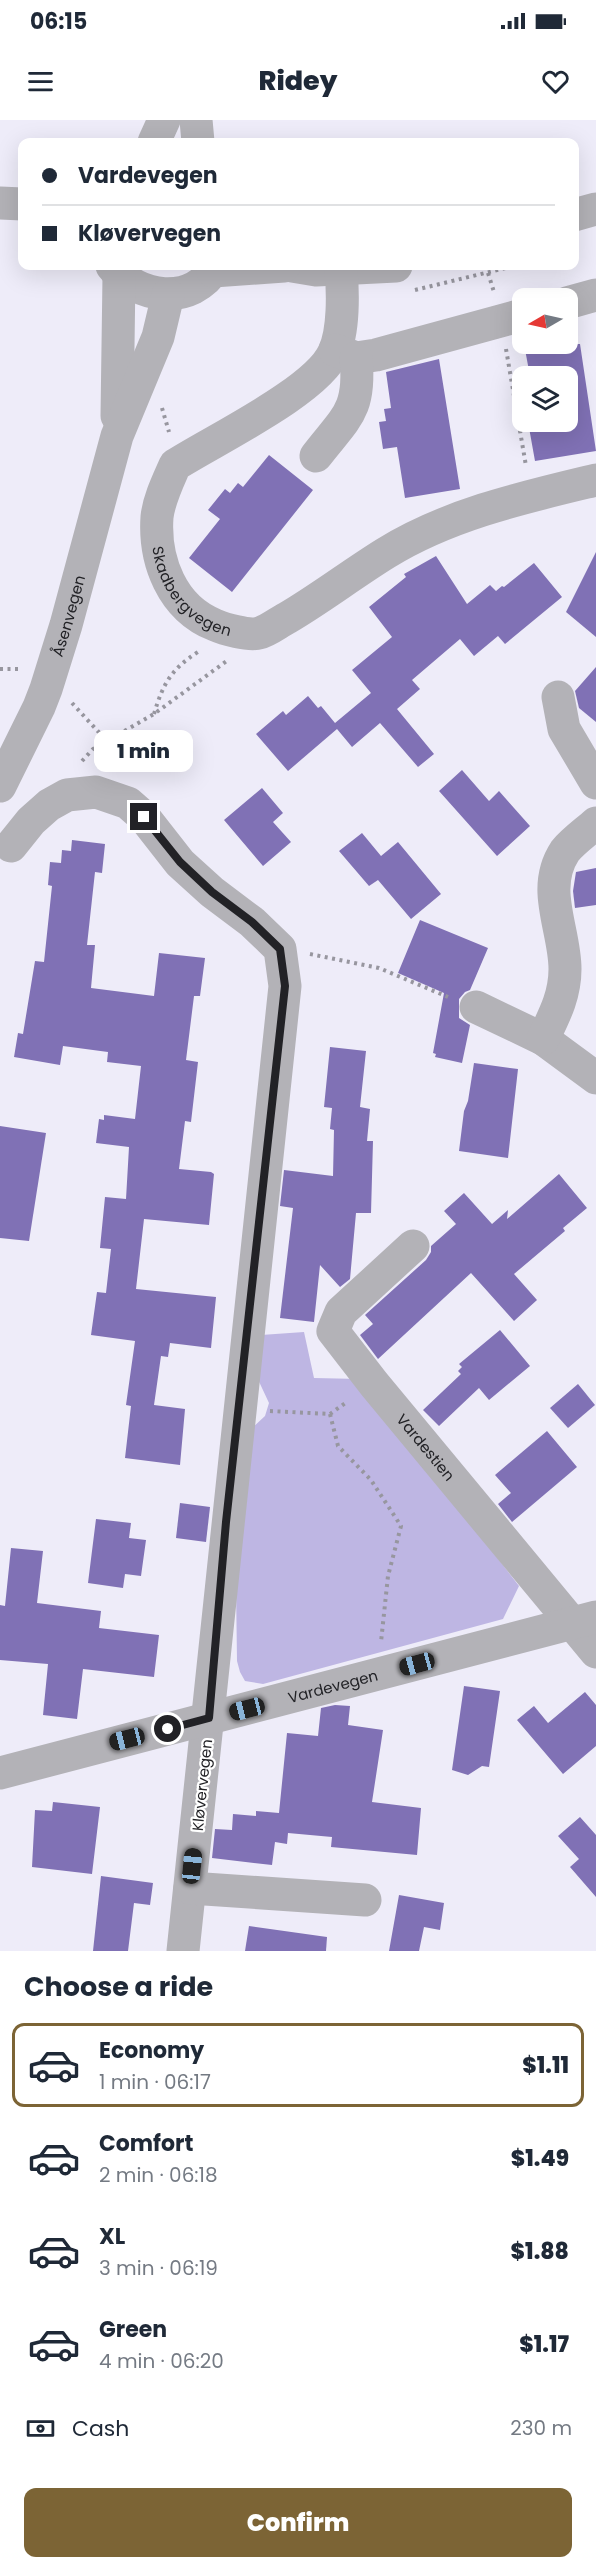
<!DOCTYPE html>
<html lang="en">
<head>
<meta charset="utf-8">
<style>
	:root { --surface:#fff; --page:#f2f2f3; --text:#1f2937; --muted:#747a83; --line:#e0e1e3; --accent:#7c6435 }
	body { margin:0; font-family:Poppins,sans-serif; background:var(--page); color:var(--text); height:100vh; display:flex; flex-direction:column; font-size:22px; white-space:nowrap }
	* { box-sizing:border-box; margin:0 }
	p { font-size:20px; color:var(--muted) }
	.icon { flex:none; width:33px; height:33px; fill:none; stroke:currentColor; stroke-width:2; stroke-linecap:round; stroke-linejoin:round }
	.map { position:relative; height:1831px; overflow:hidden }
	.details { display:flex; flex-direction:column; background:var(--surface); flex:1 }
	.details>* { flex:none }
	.banner { position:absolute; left:18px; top:18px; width:561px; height:132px; border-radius:12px; box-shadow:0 6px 24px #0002; display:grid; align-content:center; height:132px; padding:0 24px; background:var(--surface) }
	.needle { width:39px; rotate:261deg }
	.fabs { position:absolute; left:512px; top:168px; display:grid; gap:12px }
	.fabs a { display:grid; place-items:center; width:66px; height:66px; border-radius:12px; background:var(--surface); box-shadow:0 6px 24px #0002; font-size:30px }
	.end { position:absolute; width:27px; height:27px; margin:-14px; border:8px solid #222226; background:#fff; box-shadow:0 0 0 3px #fff }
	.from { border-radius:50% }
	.bubble { position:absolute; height:42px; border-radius:12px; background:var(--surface); box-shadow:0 6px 24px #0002; font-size:20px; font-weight:800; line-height:42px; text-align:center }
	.car { position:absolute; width:18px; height:36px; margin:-18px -9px; border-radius:8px; box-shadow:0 0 4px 2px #0007; background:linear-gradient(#222 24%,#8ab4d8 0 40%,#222 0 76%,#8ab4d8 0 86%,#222 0) }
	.banner b { display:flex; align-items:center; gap:21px; height:57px; font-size:22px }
	.banner b+b { border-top:2px solid var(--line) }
	.banner i { width:15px; height:15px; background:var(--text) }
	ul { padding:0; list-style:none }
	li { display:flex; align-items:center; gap:18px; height:84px; margin:0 12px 9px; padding:0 12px; border:3px solid transparent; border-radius:12px }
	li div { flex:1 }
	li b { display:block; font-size:22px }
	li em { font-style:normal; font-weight:800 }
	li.active { border-color:var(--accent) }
	li>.icon { width:54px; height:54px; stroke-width:1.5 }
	h2 { padding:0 24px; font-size:27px; line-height:72px }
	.pay { display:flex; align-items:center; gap:15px; height:66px; padding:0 24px; font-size:22px }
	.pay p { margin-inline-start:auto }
	.primary-button { display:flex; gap:12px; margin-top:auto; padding:12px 24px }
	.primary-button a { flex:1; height:69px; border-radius:12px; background:var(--accent); color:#fff; font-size:24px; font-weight:800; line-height:69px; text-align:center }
	.status { display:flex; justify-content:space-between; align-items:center; height:42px; padding:0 30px; background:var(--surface); direction:ltr }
	.status svg { height:16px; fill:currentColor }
	header { display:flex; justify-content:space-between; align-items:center; height:78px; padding:0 24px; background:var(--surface); font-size:27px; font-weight:800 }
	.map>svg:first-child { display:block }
</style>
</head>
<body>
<div class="status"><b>06:15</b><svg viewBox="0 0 49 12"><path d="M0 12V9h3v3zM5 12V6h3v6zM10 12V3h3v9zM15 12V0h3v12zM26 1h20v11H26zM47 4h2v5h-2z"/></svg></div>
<header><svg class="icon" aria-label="menu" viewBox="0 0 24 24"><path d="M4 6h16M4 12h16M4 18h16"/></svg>Ridey<svg class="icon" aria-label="heart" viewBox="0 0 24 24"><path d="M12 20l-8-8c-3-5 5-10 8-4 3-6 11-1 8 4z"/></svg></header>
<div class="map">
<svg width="596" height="1831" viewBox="0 0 596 1831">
	<rect width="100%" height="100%" fill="#eeecf9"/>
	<!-- green -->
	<polygon fill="#beb6e3" points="304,1212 314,1258 360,1259 519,1466 503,1499 263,1564 245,1561 240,1552 237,1541 236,1466 252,1308 265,1296 269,1283 255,1253 261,1215"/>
	<!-- building -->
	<g fill="#8071b5">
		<polygon points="524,224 580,224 596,331 535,341 528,302 567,302 567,256 530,256"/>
		<polygon points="439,239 460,369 405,378 397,327 383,329 379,302 386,301 384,289 391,288 386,252"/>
		<polygon points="269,335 313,370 232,472 189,438 220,399 208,390 225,369 230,373 238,363 243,367"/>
		<polygon points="596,432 596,517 566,492"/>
		<polygon points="436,436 467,484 490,465 496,471 502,466 504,467 534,443 562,477 505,524 498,516 474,536 460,519 412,560 420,569 397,589 434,634 418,647 380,603 352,627 337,609 288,651 256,614 283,591 286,595 308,576 318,588 321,586 335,603 371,573 352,550 392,517 369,487 406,457 404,454"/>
		<polygon points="596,547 596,602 579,588 575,571"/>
		<polygon points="462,650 489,681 499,671 530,706 497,736 439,671"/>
		<polygon points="262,668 283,693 273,702 291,722 263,746 224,700"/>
		<polygon points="362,713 381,736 398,722 441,774 411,799 378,760 369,766 339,731"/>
		<polygon points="72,720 105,724 102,753 95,752 87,825 95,825 91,868 154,876 159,833 205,838 200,876 194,876 186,940 198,942 191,1002 185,1001 179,1049 211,1052 214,1054 209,1105 144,1099 136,1169 216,1177 211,1228 170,1223 168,1237 161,1236 154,1285 185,1289 180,1345 125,1338 131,1286 126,1285 135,1221 91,1215 97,1172 106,1173 111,1129 100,1128 105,1077 126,1079 129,1027 96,1023 99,999 104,1000 104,995 135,999 141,946 107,942 108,932 63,926 60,945 14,937 18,913 23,914 35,841 44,842 52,766 48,765 50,742 61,743 62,730 71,731"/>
		<polygon points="596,748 596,785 575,788 573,771 576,752"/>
		<polygon points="420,800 488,828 470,870 465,872 459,879 459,898 470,905 462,943 435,937 436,934 433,933 444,873 398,853"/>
		<polygon points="330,927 366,931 360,987 370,989 367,1021 373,1021 371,1093 356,1093 350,1159 340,1167 320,1145 314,1202 280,1198 293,1088 280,1086 284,1050 333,1056 334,1010 330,1009 332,988 324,987"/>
		<polygon points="474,943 518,949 508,1038 459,1031 464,991 468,981"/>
		<polygon points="0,1006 46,1013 29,1121 0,1118"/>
		<polygon points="559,1054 587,1088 563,1108 565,1111 514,1154 537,1180 514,1201 471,1153 378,1239 360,1215 373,1204 365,1195 426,1140 431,1132 431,1126 456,1104 444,1091 464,1073 492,1104 508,1090 507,1099"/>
		<polygon points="500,1210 530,1246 489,1280 479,1268 439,1306 423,1290 461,1254 458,1251 462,1247 459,1244"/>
		<polygon points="578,1264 595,1285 568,1308 550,1288"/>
		<polygon points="547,1311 577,1347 512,1402 498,1384 511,1373 495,1355"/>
		<polygon points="180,1383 210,1387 206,1422 176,1418"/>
		<polygon points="96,1399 131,1403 129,1418 146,1420 141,1456 125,1454 123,1468 88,1463"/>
		<polygon points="11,1428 43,1431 37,1483 101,1491 99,1508 159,1515 154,1557 83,1549 77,1599 43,1595 48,1544 0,1540 0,1485 5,1486"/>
		<polygon points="464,1566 500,1571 489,1647 482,1646 468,1655 452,1650"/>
		<polygon points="585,1572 596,1585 596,1626 563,1654 517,1600 534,1586 548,1603"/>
		<polygon points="335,1585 350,1586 348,1605 383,1610 372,1682 421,1688 417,1735 331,1727 332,1717 288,1713 287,1724 275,1722 272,1745 212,1738 215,1709 232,1710 233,1694 256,1696 256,1691 279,1693 287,1613 318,1616 321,1588"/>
		<polygon points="53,1682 100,1687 92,1754 32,1747 35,1690 52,1691"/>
		<polygon points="580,1697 596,1715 596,1777 570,1747 579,1739 558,1716"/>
		<polygon points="101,1756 153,1763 150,1785 134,1783 128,1831 93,1831"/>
		<polygon points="399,1775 444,1783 440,1810 424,1807 419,1831 389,1831"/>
		<polygon points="249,1806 327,1817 326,1831 245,1831"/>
	</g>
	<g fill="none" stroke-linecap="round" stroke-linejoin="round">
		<!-- path -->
		<g stroke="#97969f" stroke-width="4" stroke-dasharray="3 4.5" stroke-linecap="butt">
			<polyline points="488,153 494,172"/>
			<polyline points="415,170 514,146"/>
			<polyline points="506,229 526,346"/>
			<polyline points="162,288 169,312"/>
			<polyline points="0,549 18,549"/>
			<polyline points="72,583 106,620 122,648"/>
			<path d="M154,594c9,-30 17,-45 44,-62"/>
			<polyline points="82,641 93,629 154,594 228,540"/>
			<polyline points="310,834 379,848 448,877"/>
			<polyline points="270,1291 330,1294 348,1281"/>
			<polyline points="330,1294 338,1326 371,1360 401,1406 388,1456 381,1522"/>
		</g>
		<!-- minor -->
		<g stroke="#b3b2b7" stroke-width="33">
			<polyline points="196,0 198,22"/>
			<polyline points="154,22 164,0"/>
			<polyline points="0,83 22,84"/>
			<polyline points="574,95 596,89"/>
			<path d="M112,146c25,33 80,41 104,0"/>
			<polyline points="292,146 316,150 396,146"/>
			<path id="s1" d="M341,150c2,22 3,61 -7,82 -17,39 -120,88 -159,113 -7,16 -16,34 -18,52 -3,44 15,91 58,108 9,4 34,11 44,8 9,-2 20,-11 28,-15 34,-20 65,-44 99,-65 63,-39 139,-56 210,-73"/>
			<polyline points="213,151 284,146"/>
			<polyline points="567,183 596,175"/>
			<polyline points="335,230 356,238 376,235 522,195"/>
			<polyline points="117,296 119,156"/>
			<path d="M316,336c30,-39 45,-45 40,-98"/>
			<polyline points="558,577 564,609 596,663"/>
			<path id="s2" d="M0,666l39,-79 7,-18 20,-64 51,-189 41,-99 10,-42"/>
			<path d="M11,726l20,-25 18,-16 18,-10 29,-3 32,11 16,14 36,46 32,29 40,30 28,27 5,37c-36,321 -68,643 -102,965"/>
			<polyline points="476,887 543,919 596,958"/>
			<path d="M543,919c11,-23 22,-43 22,-70 0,-40 -25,-80 0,-118 8,-10 21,-19 31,-28"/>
			<path id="s3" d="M413,1126l-72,66 -8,19 41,53 222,268"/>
			<path id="s4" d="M0,1653l596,-156"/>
			<polyline points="190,1768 365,1780"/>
		</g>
	</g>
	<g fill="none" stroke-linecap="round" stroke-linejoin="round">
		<!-- route -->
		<polyline stroke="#222226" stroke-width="8" points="144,697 180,742 212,772 252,802 280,829 285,866 226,1402 209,1598 168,1609"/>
	</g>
	<g text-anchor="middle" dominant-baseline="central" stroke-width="4.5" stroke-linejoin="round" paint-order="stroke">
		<!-- street labels -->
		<g font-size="15" fill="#222226" stroke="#fff">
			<text stroke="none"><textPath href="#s1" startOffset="424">Skadbergvegen</textPath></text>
			<text stroke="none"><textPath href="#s2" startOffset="184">Åsenvegen</textPath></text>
			<text stroke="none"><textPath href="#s3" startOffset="267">Vardestien</textPath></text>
			<text stroke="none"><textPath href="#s4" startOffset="344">Vardevegen</textPath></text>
			<text transform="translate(202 1665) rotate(-84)">Kløvervegen</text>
		</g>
	</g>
</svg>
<div class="fabs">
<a><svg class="needle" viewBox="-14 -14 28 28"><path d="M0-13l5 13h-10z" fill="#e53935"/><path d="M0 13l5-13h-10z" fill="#747a83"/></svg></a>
<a><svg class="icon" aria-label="layers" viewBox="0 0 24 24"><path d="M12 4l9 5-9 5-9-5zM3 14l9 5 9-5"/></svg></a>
</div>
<i class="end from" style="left:168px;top:1609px"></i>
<i class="end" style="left:144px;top:697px"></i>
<div class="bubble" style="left:94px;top:610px;width:99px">1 min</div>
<i class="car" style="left:417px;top:1544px;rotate:255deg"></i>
<i class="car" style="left:247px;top:1589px;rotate:256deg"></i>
<i class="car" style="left:127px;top:1619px;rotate:256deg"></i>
<i class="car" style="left:192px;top:1746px;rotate:6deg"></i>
<div class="banner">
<b><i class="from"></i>Vardevegen</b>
<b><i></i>Kløvervegen</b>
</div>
</div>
<section class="details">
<h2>Choose a ride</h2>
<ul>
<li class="active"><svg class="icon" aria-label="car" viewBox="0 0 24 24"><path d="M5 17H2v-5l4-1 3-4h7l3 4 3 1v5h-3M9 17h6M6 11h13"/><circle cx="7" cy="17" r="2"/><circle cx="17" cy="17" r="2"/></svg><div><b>Economy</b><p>1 min · 06:17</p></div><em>$1.11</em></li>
<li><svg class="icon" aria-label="car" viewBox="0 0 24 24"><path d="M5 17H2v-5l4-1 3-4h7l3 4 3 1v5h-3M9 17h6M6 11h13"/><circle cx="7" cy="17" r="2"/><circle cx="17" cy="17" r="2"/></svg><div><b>Comfort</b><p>2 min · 06:18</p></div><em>$1.49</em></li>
<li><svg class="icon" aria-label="car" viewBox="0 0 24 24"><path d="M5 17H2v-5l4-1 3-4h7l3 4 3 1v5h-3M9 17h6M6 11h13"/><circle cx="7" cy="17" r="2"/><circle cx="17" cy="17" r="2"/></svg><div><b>XL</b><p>3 min · 06:19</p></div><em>$1.88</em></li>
<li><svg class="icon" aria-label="car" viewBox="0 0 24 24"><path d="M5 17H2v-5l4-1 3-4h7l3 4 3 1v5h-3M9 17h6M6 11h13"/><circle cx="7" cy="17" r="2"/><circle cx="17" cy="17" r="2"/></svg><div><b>Green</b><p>4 min · 06:20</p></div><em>$1.17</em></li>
</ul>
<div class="pay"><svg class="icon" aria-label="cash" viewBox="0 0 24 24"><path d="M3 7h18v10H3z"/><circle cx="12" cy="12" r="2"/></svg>Cash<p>230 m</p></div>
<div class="primary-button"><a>Confirm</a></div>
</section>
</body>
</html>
